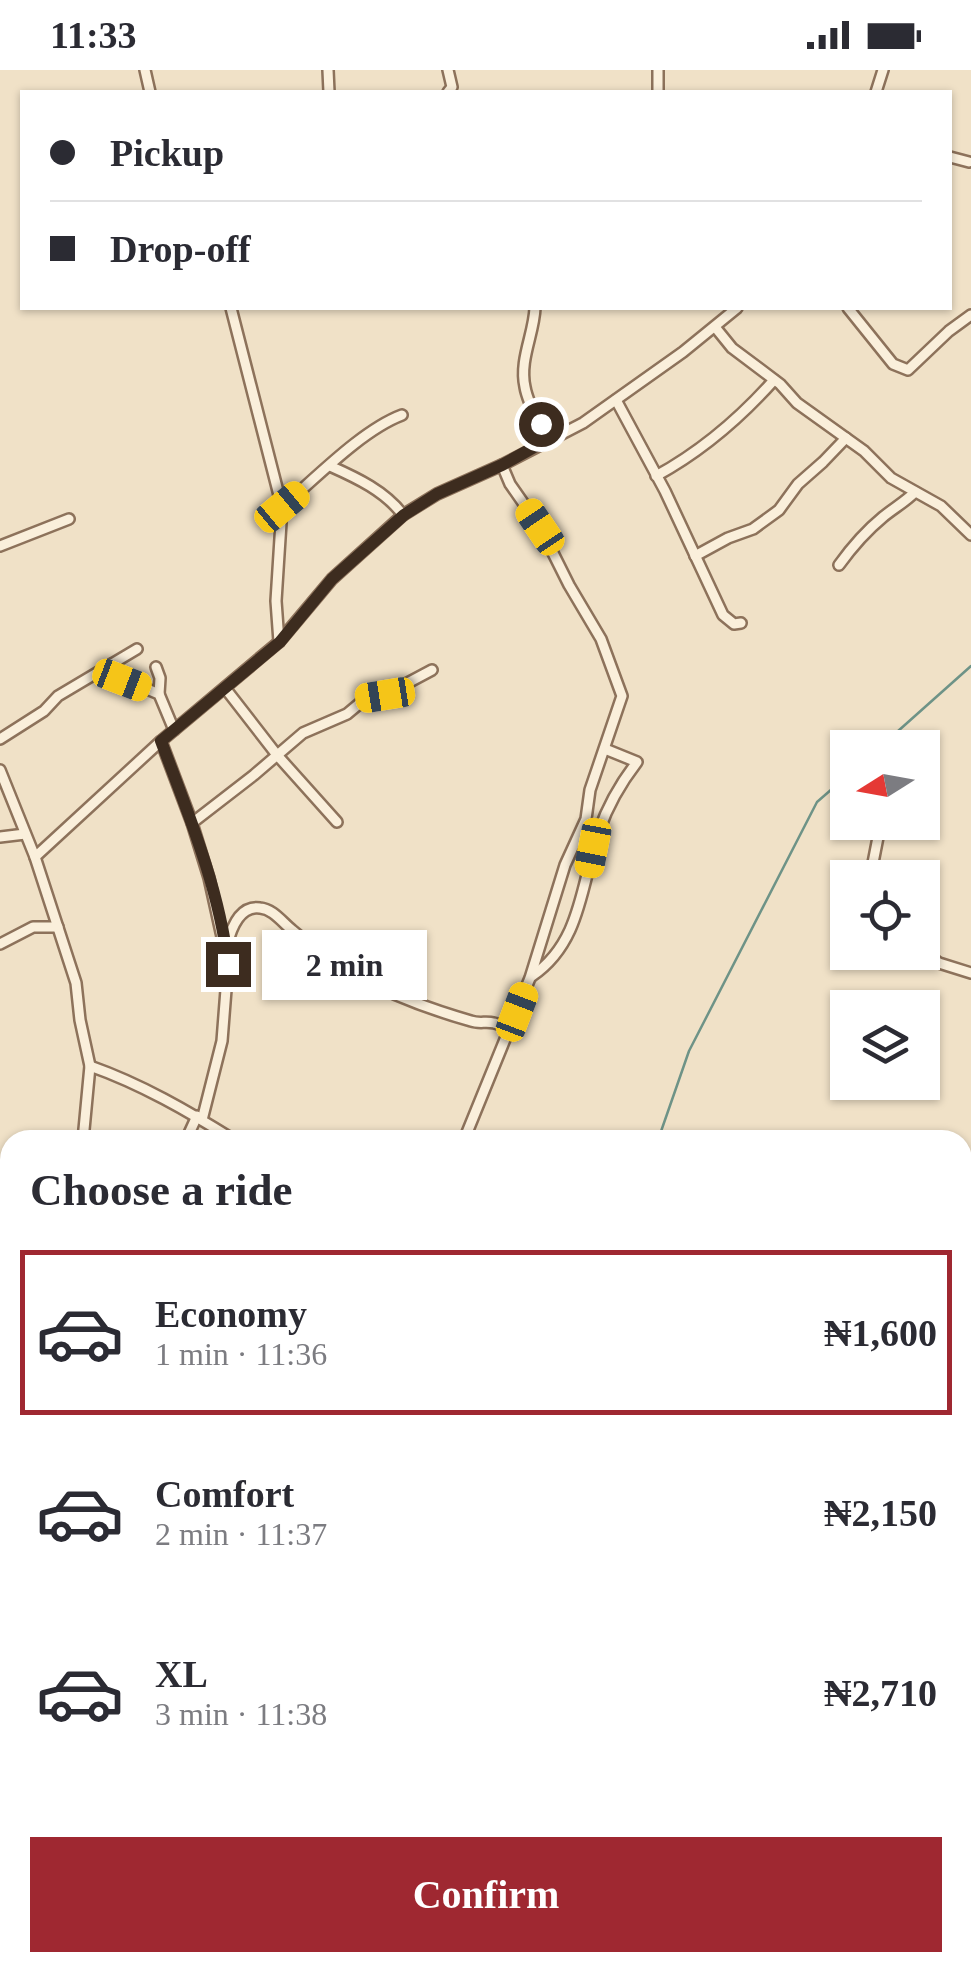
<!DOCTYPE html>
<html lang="en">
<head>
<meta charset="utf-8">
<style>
	:root { --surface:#fff; --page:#f2f2f3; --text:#2b2b33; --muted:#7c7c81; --line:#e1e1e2; --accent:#9f2831 }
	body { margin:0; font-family:"Times New Roman",serif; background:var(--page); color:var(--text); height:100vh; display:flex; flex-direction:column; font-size:38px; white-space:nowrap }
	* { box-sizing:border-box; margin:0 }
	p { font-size:32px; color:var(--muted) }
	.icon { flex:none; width:55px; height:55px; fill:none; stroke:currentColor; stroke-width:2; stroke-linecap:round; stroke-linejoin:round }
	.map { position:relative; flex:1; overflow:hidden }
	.details { position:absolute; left:0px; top:1060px; width:972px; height:842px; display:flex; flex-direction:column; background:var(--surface); border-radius:30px 30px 0 0; box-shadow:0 2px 8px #0004 }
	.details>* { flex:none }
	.banner { position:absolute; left:20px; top:20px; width:932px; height:220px; border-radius:0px; box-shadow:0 2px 8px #0004; display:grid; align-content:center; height:220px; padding:0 30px; background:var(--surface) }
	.needle { width:65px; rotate:259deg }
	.controls { position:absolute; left:830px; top:660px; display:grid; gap:20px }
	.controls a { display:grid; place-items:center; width:110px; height:110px; border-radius:0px; background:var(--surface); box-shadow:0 2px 8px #0004; font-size:50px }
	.end { position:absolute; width:45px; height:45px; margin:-22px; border:12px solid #3d2c1f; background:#fff; box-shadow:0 0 0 5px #fff }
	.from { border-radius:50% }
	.bubble { position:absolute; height:70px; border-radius:0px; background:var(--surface); box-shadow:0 2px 8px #0004; font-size:32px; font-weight:800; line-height:70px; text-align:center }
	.car { position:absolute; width:30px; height:60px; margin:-30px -15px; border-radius:12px; box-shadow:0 0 8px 2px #0007; background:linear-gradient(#f5c518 24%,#345 0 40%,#f5c518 0 76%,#345 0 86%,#f5c518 0) }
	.banner b { display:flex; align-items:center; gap:35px; height:95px; font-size:38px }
	.banner b+b { border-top:2px solid var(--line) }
	.banner i { width:25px; height:25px; background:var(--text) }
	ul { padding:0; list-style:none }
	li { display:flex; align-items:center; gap:30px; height:165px; margin:0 20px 15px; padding:0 10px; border:5px solid transparent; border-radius:0px }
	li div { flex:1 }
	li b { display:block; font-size:38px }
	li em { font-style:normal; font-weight:800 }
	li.selected { border-color:var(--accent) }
	li>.icon { width:90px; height:90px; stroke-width:1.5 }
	h2 { padding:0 30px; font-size:45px; line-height:120px }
	.button { display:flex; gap:20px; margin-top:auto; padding:20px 30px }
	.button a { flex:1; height:115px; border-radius:0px; background:var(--accent); color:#fff; font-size:40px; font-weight:800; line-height:115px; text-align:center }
	.status { display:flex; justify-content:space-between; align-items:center; height:70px; padding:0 50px; background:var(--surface); direction:ltr }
	.status svg { height:28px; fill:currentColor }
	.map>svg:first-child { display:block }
</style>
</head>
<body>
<div class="status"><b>11:33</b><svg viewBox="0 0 49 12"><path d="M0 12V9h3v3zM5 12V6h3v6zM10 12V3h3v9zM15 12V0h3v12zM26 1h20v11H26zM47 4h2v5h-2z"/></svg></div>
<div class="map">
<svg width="971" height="1901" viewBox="0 0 971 1901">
	<rect width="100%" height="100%" fill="#f0e1c7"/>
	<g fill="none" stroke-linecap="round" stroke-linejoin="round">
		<!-- stream -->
		<g stroke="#6e9387" stroke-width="2.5">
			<polyline points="879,678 971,596"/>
			<polyline points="658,1070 689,981 817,732 848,705"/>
			<polyline points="551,1901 551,1892"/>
		</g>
		<defs>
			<g id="minor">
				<polyline points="145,0 150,22"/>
				<polyline points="328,0 329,22"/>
				<polyline points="448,0 452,17 448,22"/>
				<polyline points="658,22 658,0"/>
				<polyline points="876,22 883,0"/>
				<polyline points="950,87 969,92"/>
				<polyline points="231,238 282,437 276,531 279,572"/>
				<path d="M535,238c-1,26 -16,52 -10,79 3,18 15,36 22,53"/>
				<polyline points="848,238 893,294 908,300 949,261 971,245"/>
				<polyline points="715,257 732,278 780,314 797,333 864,381 891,408 941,436 971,465"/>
				<polyline points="616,330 665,421 723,545 734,554 741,553"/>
				<path d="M330,396c27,12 55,25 73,49"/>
				<path d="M656,406c44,-24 85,-59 118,-96"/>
				<path d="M282,437c34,-29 80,-77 120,-92"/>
				<polyline points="0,476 69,449"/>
				<polyline points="695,486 728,468 753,459 779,440 798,414 823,392 846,368"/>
				<path d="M839,495c13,-18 27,-34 44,-48 11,-9 22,-15 32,-25"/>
				<polyline points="112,594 123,609 159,624 174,660"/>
				<polyline points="156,597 160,608 159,624"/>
				<polyline points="225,618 277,685 337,752"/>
				<polyline points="0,669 44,641 58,626 137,579"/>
				<polyline points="161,671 192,753 209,808 228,894 222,971 202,1050"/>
				<polyline points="0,700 35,787 76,913 80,950 90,996 83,1070"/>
				<polyline points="192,753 254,705 303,663 347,644 365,629 385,625 432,600"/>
				<polyline points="0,767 25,764"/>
				<polyline points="35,787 161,671 279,572 332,509 403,445 437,424 502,395 583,353 683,282 737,238"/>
				<polyline points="873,808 871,803 881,752"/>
				<polyline points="0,874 33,857 58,857"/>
				<path d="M227,875c4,-16 12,-40 33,-37 13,1 22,14 32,22 19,16 41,33 63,45 37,20 77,35 116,46 8,3 15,0 23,2 5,1 10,4 14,6"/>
				<polyline points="922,880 939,893 971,903"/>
				<path d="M532,906c50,-34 49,-93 67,-145 9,-26 21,-47 38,-69l-32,-13"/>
				<path d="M90,996c51,18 98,45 144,74"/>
				<polyline points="186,1070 197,1046"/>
				<polyline points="464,1070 530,908 565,795 586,749 590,720 622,626 601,569 569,515 540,457 510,414 502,395"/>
				<polyline points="962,1160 971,1159"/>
				<polyline points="0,1277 10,1278"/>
				<polyline points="0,1364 10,1365"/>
				<polyline points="0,1481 10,1480"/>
				<polyline points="962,1519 971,1517"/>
				<polyline points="962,1658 971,1660"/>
				<polyline points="962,1695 971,1722"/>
				<polyline points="0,1750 10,1748"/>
				<polyline points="962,1796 971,1770"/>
				<polyline points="192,1892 194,1901"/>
				<polyline points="709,1892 717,1901"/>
				<polyline points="734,1892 739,1901"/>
				<polyline points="826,1892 831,1901"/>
				<polyline points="909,1892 913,1901"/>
				<polyline points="23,1901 41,1892"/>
				<polyline points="338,1901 372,1892"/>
				<polyline points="696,1901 701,1892"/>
				<polyline points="848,1901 856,1892"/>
				<polyline points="969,1901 971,1900"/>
			</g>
		</defs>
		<!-- minor casing -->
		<use href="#minor" stroke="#8d725b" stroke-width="14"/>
		<!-- minor -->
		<use href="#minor" stroke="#faefdb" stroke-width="9"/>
	</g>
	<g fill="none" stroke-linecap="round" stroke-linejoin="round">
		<!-- route -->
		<path stroke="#3d2c1f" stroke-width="12" d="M228,894c-9,-77 -40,-151 -67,-223l119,-99 52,-63 72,-64 33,-21 65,-29 45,-25 -6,-16"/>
	</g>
</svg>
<div class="controls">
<a><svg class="needle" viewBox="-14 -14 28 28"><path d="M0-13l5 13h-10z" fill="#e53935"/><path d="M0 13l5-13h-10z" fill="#7c7c81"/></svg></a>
<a><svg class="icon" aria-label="locate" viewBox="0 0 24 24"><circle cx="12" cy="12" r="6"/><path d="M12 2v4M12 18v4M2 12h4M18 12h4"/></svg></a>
<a><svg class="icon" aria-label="layers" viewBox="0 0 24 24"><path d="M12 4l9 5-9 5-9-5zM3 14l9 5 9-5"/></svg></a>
</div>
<i class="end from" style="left:541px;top:354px"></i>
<i class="end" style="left:228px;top:894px"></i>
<div class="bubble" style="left:262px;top:860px;width:165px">2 min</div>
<i class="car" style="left:282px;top:437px;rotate:50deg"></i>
<i class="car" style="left:540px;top:457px;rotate:326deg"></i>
<i class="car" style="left:122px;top:610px;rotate:111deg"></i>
<i class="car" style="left:385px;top:625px;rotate:261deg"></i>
<i class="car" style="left:593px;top:778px;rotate:191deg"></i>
<i class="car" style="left:517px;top:942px;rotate:21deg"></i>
<div class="banner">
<b><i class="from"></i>Pickup</b>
<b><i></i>Drop-off</b>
</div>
<section class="details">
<h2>Choose a ride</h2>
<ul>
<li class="selected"><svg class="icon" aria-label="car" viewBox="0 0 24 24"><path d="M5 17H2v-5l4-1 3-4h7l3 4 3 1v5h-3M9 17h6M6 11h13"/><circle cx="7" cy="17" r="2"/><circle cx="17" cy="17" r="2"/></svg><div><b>Economy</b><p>1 min · 11:36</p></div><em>₦1,600</em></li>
<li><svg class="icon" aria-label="car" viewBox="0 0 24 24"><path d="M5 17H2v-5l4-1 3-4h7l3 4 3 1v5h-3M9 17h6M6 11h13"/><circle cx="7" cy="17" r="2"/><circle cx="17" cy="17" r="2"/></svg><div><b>Comfort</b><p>2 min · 11:37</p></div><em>₦2,150</em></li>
<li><svg class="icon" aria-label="car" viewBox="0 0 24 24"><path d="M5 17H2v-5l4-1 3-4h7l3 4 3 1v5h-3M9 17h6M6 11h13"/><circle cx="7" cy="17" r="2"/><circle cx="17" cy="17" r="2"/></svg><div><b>XL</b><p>3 min · 11:38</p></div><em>₦2,710</em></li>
</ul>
<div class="button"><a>Confirm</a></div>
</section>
</div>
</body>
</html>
